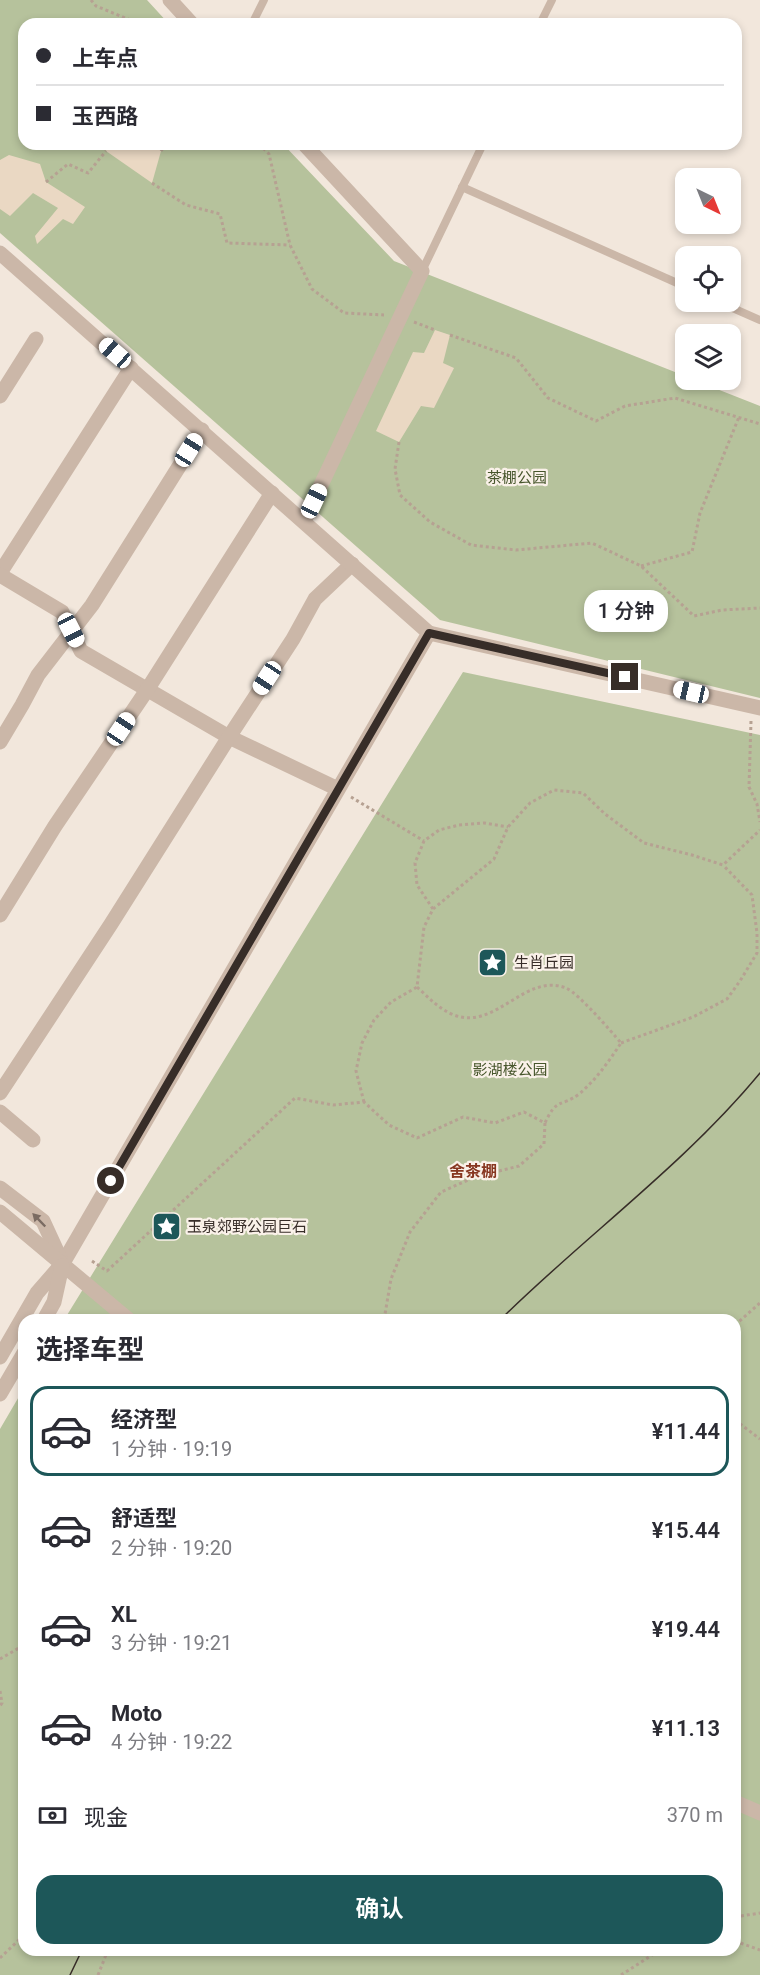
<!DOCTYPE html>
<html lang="zh">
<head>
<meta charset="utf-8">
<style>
	:root { --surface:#fff; --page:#f7f7f7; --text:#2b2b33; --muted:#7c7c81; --line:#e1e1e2; --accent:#1d5759 }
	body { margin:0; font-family:Roboto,"Noto Sans SC",sans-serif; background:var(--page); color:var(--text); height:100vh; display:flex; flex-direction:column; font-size:22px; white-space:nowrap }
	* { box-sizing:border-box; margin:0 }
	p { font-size:20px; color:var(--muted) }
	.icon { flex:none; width:33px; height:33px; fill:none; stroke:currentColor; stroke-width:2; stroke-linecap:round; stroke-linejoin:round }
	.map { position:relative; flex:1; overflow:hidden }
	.panel { position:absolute; left:18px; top:1314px; width:723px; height:642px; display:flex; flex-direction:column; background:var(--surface); border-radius:18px; box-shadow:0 3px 9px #0003 }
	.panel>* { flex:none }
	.top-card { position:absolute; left:18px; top:18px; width:724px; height:132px; border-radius:18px; box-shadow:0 3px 9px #0003; display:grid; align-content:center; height:132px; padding:0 18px; background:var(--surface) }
	.needle { width:39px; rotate:137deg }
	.tools { position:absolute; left:675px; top:168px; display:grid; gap:12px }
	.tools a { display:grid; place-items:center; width:66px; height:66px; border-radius:12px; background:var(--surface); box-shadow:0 3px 9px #0003; font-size:30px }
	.end { position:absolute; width:27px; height:27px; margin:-14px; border:8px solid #372d28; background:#fff; box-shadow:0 0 0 3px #fff }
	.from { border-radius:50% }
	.bubble { position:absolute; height:42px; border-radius:18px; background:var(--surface); box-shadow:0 3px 9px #0003; font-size:20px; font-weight:600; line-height:42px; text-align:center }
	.car { position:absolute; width:18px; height:36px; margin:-18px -9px; border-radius:8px; box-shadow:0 0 4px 2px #0007; background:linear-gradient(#fff 24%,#345 0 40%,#fff 0 76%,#345 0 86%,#fff 0) }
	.top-card b { display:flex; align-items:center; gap:21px; height:57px; font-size:22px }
	.top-card b+b { border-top:2px solid var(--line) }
	.top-card i { width:15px; height:15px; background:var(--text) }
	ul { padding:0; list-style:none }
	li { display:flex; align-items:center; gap:18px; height:90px; margin:0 12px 9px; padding:0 6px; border:3px solid transparent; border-radius:18px }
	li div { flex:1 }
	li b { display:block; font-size:22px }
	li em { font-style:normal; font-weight:600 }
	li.on { border-color:var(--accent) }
	li>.icon { width:54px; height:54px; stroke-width:1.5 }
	h2 { padding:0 18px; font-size:27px; line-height:72px }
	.pay { display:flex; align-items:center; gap:15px; height:66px; padding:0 18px; font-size:22px }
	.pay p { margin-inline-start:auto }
	.primary-button { display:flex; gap:12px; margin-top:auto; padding:12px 18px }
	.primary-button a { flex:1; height:69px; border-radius:18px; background:var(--accent); color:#fff; font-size:24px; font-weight:600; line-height:69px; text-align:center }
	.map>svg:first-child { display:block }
</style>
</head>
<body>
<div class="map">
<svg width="760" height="1975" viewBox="0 0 760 1975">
	<rect width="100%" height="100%" fill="#f2e7dc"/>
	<!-- green -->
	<g fill="#b6c29c">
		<polygon points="0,0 147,0 169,24 24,24 24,144 283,144 394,261 685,376 686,380 694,380 760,406 760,698 440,620 0,233"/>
		<polygon points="463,672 760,735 760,1975 0,1975 0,1429 24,1388 24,1950 735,1950 735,1320 64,1320"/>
	</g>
	<!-- plaza -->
	<g fill="#ead8c3">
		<polygon points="109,144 153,144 161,151 152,183 106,151"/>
		<polygon points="9,155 40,164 46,182 85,207 73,224 63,219 37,244 35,236 58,208 33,193 10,216 0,209 0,160"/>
		<polygon points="435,330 450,335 443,363 454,368 434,408 421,406 399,442 376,431 413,352 424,353"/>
	</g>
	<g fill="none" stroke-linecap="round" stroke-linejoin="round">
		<!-- path -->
		<g stroke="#b6a192" stroke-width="3" stroke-dasharray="3 3" stroke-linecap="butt">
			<polyline points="91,0 96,6 140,24"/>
			<polyline points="259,144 269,154 290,245 312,289 344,313 384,315"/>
			<polyline points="161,151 166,144"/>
			<polyline points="46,182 68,164 88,173 106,151"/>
			<polyline points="152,183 186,205 220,214 227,243 290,245"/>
			<polyline points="414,322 435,330"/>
			<polyline points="450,335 516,358 548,398 596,421 625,406 675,398 760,424"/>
			<polyline points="399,442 395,469 400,495 430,522 471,545 516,550 592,543 641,566 694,616 722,610 760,608"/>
			<polyline points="641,566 692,552 700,513 739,417"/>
			<polyline points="751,721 749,787 757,804 760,822"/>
			<polyline points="351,797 424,841"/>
			<polyline points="433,909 417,885 415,863 424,841 439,830 459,825 484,823 508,827"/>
			<path d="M417,987c12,11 22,22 37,28 42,16 71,-43 112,-27 12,5 45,43 55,55 -12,18 -25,37 -42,51 -19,14 -22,3 -34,29"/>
			<polyline points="621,1043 693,1017 727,999 740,981 757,953 757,933 752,895 723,865"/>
			<polyline points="364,1102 356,1071 362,1043 374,1020 391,1002 417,987 424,927 433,909 494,859 508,827 530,803 554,790 583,793 605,814 644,843 692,855 723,865 760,830"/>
			<polyline points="92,1261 107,1271 295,1098 333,1105 364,1102 389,1125 417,1138 463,1117 495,1123 524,1112 545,1123 544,1144 519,1166 475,1177 441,1192 410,1232 391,1279 384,1320"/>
			<polyline points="735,1325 760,1303"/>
			<polyline points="735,1420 760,1439"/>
			<polyline points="0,1659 24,1645"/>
			<polyline points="0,1691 2,1703 0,1706"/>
			<polyline points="735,1917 760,1913"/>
			<polyline points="735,1941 760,1950"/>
			<polyline points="0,1958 24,1935"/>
			<polyline points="98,1975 108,1950"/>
			<polyline points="621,1975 660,1950"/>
		</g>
		<!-- service -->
		<g stroke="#cbb7a8" stroke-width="8">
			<polyline points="252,24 264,0"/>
			<polyline points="540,24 552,0"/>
			<polyline points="462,187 686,287"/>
			<polyline points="422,271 483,144"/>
			<polyline points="719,302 760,320"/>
		</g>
		<!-- minor -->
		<g stroke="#cbb7a8" stroke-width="15">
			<polyline points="170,0 192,24"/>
			<polyline points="304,144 422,271 304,521"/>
			<polyline points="0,396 36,339"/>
			<polyline points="0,573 131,368"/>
			<polyline points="0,575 62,612 81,651 229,737 338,789"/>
			<polyline points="429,633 760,708"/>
			<polyline points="0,742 22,705 38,675 92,605 202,430"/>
			<polyline points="0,915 55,826 147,690 272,493"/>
			<polyline points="0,1093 111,924 229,737 293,639 315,599 352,564"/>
			<polyline points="0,1112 33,1140"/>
		</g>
		<!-- tertiary -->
		<g stroke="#cbb7a8" stroke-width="15">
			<polyline points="0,253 429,633 63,1263 37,1293 0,1357"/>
			<polyline points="0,1188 43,1221 60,1258"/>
			<polyline points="0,1212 129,1320"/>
			<polyline points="44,1320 54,1302 62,1266"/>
			<polyline points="0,1394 24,1353"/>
			<polyline points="735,1802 760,1813"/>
		</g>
		<!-- tram -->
		<g stroke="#372d28" stroke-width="1.5">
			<path d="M500,1320c84,-83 184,-155 260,-247"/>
			<polyline points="70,1975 82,1950"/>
		</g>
	</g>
	<!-- one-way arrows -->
	<defs><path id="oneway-solid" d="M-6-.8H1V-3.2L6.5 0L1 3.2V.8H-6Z" transform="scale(1.5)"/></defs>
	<use fill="#7a6b62" href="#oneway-solid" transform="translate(39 1220) rotate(-134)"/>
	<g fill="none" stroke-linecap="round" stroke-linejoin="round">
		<!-- route -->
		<polyline stroke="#372d28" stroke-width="8" points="111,1181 429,633 625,677"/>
	</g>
	<!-- icons -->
	<defs>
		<symbol id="sight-square" viewBox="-11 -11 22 22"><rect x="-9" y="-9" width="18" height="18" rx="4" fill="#1d5759" stroke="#faf1e9"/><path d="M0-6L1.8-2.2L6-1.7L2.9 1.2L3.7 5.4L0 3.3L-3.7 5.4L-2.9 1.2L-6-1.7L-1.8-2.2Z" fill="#fff"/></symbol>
	</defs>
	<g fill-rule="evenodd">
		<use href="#sight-square" x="476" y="946" width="33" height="33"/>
		<use href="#sight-square" x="150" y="1210" width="33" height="33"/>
	</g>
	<g text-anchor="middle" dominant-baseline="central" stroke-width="4.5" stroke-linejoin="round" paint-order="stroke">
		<!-- park labels -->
		<g font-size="15" fill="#47562c" stroke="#faf1e9">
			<text x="517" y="478">茶棚公园</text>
			<text x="510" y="1070">影湖楼公园</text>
		</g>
		<!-- poi labels -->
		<g font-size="15" fill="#372d28" stroke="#faf1e9" text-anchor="start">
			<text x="514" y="963">生肖丘园</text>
			<text x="187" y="1227">玉泉郊野公园巨石</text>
		</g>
		<!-- neighbourhood labels -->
		<g font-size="16" font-weight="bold" fill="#873620" stroke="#faf1e9">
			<text x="473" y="1171">舍茶棚</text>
		</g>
	</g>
</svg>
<div class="tools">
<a><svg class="needle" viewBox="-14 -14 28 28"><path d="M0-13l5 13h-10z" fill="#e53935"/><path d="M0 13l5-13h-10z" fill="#7c7c81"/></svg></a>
<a><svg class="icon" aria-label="locate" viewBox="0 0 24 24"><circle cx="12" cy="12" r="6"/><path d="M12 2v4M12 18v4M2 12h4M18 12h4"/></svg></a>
<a><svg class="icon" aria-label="layers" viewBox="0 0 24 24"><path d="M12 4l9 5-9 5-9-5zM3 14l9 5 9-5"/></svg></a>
</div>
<i class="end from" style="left:111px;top:1181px"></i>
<i class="end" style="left:625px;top:677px"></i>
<div class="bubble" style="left:584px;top:590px;width:84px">1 分钟</div>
<i class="car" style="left:115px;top:353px;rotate:311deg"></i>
<i class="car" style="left:189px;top:450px;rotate:32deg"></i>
<i class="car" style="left:314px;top:501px;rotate:25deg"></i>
<i class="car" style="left:71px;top:630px;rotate:153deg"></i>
<i class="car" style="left:267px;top:678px;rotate:213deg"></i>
<i class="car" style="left:691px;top:692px;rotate:283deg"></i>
<i class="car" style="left:121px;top:729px;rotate:34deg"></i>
<div class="top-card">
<b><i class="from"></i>上车点</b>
<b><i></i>玉西路</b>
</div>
<section class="panel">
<h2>选择车型</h2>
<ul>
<li class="on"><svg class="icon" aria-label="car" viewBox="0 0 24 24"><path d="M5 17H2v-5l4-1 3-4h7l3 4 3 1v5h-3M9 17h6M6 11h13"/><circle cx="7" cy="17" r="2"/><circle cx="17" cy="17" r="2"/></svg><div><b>经济型</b><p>1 分钟 · 19:19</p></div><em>¥11.44</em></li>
<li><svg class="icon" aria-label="car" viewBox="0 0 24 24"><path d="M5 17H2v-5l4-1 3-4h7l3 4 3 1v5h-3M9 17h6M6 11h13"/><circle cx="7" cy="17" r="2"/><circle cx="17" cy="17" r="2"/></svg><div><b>舒适型</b><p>2 分钟 · 19:20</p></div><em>¥15.44</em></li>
<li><svg class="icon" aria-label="car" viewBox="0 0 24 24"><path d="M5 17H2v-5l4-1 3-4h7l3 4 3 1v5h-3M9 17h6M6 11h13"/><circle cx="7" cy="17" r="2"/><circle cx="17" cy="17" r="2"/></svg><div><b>XL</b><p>3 分钟 · 19:21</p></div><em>¥19.44</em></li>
<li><svg class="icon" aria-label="car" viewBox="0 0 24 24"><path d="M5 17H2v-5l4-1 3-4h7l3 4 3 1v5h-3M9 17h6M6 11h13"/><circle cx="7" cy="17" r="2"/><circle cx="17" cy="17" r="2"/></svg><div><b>Moto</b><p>4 分钟 · 19:22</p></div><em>¥11.13</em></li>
</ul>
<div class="pay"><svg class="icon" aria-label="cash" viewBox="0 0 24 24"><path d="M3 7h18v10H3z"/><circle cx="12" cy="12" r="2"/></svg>现金<p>370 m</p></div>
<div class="primary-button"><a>确认</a></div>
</section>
</div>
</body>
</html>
